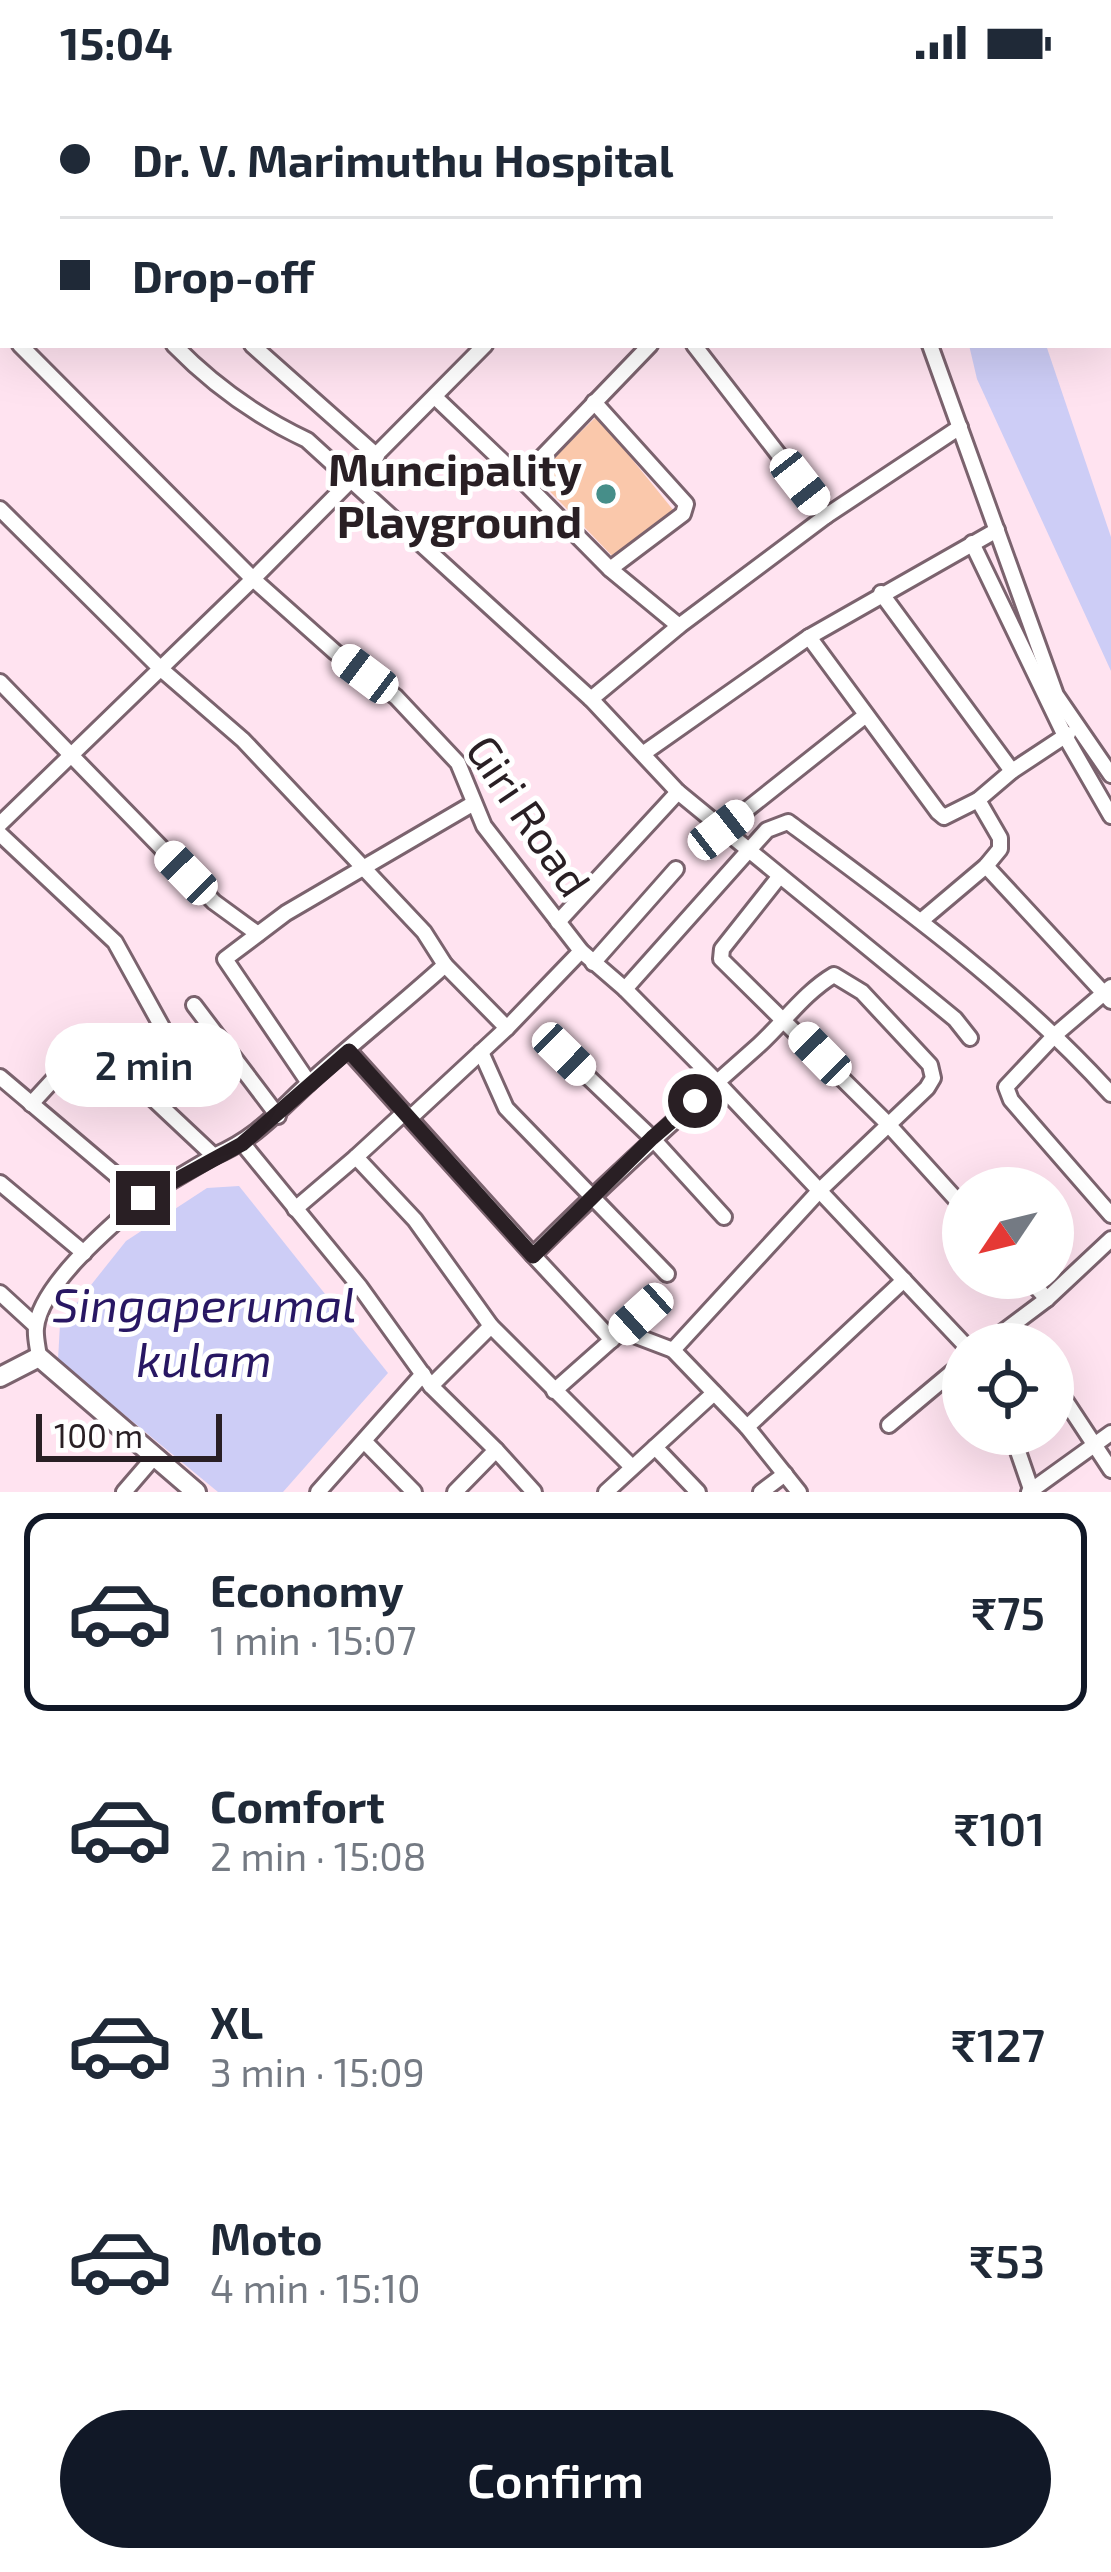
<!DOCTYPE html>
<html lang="en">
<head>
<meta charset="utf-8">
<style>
	:root { --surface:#fff; --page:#f6f6f7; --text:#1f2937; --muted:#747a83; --line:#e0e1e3; --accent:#111827 }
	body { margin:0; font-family:"Exo 2",sans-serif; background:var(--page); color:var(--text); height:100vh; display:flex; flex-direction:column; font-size:45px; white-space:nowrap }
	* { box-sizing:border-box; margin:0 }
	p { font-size:39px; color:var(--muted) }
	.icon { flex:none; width:66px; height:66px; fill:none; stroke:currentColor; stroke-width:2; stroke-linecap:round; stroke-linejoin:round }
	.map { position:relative; height:1408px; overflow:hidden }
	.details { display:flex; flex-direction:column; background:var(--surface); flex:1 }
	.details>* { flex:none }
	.guide { position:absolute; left:0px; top:0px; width:1113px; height:264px; box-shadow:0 12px 48px #0002; display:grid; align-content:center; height:264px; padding:0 60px; background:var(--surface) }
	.needle { width:78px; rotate:235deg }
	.fabs { position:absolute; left:942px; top:1083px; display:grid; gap:24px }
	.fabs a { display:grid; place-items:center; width:132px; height:132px; border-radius:50%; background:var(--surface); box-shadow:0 12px 48px #0002; font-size:60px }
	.scale { position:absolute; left:36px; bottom:30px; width:186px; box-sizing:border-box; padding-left:12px; border:6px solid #291f24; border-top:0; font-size:33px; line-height:42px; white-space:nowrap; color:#291f24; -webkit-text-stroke:9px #fff; paint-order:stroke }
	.end { position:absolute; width:54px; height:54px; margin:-27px; border:15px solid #291f24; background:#fff; box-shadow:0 0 0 6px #fff }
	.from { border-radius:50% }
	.bubble { position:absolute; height:84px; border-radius:42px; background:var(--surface); box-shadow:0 12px 48px #0002; font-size:39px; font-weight:600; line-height:84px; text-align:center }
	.car { position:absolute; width:36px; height:72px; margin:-36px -18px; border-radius:15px; box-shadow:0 0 9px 3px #0007; background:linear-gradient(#fff 24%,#345 0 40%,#fff 0 76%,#345 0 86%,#fff 0) }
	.guide b { display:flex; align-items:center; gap:42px; height:114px; font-size:45px }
	.guide b+b { border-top:3px solid var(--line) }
	.guide i { width:30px; height:30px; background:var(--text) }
	ul { padding:21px 0 0; list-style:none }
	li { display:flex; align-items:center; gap:36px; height:198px; margin:0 24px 18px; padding:0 36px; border:6px solid transparent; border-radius:24px }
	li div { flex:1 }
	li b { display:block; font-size:45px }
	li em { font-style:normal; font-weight:600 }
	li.on { border-color:var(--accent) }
	li>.icon { width:108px; height:108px; stroke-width:1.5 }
	.button { display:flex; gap:24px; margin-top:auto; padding:24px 60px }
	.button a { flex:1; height:138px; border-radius:72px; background:var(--accent); color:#fff; font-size:48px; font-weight:600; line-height:138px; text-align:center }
	.status { display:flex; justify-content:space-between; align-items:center; height:84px; padding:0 60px; background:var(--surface); direction:ltr }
	.status svg { height:33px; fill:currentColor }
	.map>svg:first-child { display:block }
</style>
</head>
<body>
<div class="status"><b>15:04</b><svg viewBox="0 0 49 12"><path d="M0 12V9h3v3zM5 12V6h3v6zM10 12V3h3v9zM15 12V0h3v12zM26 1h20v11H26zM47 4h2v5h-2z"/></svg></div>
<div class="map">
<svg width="1111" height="1408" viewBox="0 0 1111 1408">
	<rect width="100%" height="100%" fill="#ffe3f0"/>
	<!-- green -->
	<polygon fill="#fac8ab" points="597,332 674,427 619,479 535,392"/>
	<!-- water -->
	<g fill="#cdcdf6">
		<polygon points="969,261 1046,261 1111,453 1111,587 977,295"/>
		<polygon points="239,1102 388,1289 283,1408 218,1408 58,1276 60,1240 126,1157 207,1104"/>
	</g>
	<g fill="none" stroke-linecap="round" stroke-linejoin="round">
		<defs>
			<g id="minor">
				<polyline points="5,0 7,3"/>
				<polyline points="88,0 91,3"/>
				<polyline points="229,0 232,3"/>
				<polyline points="366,0 372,3"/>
				<polyline points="575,0 580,3"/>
				<polyline points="792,0 795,3"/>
				<polyline points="1016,0 1017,3"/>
				<polyline points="498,3 499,0"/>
				<polyline points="892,3 900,0"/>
				<polyline points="0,84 3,87"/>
				<polyline points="1110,187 1111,189"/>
				<polyline points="0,243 3,246"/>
				<polyline points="20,261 253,495 335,568 396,613 458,679 484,742 581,867 625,905 717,998 964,1260"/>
				<path d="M174,261c40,41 82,71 133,95l284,259 87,93 277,227 15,19"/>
				<polyline points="252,261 377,372"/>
				<polyline points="930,261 1056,611 1111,691"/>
				<polyline points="435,313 521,395 650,261"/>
				<polyline points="594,318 686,420 683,430 610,485"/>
				<polyline points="521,395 610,485 679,542"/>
				<path d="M0,425l161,160 82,71 181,192 21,33c-44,40 -91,77 -135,117 -34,31 -52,55 -96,74l-99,-93 -23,-14 -27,18 -34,37"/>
				<polyline points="826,432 960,343"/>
				<polyline points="972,459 1065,652 1111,732"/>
				<polyline points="809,553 938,728 944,733 978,716 1012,687 881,509"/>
				<polyline points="0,598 214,818 258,850"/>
				<polyline points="591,615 679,542 826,432 694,261"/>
				<polyline points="644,669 809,553 997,446"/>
				<polyline points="1012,687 1068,650"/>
				<polyline points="0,740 253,495 485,261"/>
				<polyline points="721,746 866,631"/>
				<polyline points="0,750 115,858 162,943"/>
				<polyline points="986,782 1111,917"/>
				<polyline points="779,793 722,865 721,875 887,1039 963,1123"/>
				<polyline points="922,836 986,782 1000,765 1000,754 978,716"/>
				<polyline points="558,838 678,708"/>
				<polyline points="593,879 676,785"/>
				<polyline points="445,881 507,944 581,867"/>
				<polyline points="1111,903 1056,950 1006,1003 1011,1016 1111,1131"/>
				<path d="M625,905l142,-159 21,-8c114,84 228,167 323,272"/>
				<polyline points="194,921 278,1032"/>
				<path d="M349,967l184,204c73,-73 149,-142 226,-210 25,-23 46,-53 75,-70l28,17 68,73 3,13 -6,10 -107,102 -147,160"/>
				<polyline points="481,968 506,1024 667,1190"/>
				<polyline points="564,970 652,1054 724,1133"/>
				<path d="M0,993l143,121c-31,27 -103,87 -107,130 -1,9 2,20 3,29"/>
				<polyline points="309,999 225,875 286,829 474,719"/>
				<polyline points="410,1034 507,944"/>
				<polyline points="243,1060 360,1203 431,1302 496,1366 455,1408"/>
				<polyline points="356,1073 405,1028"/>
				<polyline points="0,1099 84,1169"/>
				<polyline points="143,1114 214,1072"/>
				<polyline points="295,1125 356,1073 415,1136 491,1242 632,1383"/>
				<polyline points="533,1171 612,1256"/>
				<polyline points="1028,1194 1047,1215"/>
				<polyline points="0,1209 36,1242"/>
				<polyline points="623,1247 673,1266 747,1343 799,1408"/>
				<polyline points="987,1260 1047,1215 1111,1155"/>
				<polyline points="1053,1298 1111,1386"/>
				<polyline points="431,1302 491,1242"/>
				<polyline points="554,1307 641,1230"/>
				<polyline points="889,1341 963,1279"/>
				<polyline points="747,1343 904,1196"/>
				<polyline points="1012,1350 1032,1408"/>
				<polyline points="364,1357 414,1408"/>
				<polyline points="655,1363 698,1408"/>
				<polyline points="496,1366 534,1408"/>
				<polyline points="124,1408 155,1372"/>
				<polyline points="318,1408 423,1290"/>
				<polyline points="606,1408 714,1309"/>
				<polyline points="761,1408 785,1390"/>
				<polyline points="1029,1408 1111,1349"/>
			</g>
			<polyline id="secondary" points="0,1293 39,1273 196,1408"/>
		</defs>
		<!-- minor casing -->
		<use href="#minor" stroke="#7b636e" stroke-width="20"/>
		<!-- secondary casing -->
		<use href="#secondary" stroke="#7b636e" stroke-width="24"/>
		<!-- minor -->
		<use href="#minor" stroke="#fff" stroke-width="14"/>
		<!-- secondary -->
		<use href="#secondary" stroke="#fff" stroke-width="18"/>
	</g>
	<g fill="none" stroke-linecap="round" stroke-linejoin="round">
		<!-- route -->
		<polyline stroke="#291f24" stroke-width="15" points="143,1114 242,1060 349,967 533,1172 652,1054 695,1017"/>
	</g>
	<!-- markers -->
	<circle fill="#468e89" stroke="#fff" stroke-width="4.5" cx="606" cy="410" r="12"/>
	<g text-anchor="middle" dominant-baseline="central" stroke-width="10" stroke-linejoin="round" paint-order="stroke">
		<!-- poi labels -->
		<g font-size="45" font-weight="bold" fill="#291f24" stroke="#fff" text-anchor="end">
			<text x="582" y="384">Muncipality<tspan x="582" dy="52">Playground</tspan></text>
		</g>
		<!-- street labels -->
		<g font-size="45" fill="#291f24" stroke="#fff">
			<text transform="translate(530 731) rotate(56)">Giri Road</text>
		</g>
		<!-- water labels -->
		<g font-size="48" font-style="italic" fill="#281763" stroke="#fff">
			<text x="204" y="1219">Singaperumal<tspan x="204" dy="55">kulam</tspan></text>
		</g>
	</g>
</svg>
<div class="fabs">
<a><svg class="needle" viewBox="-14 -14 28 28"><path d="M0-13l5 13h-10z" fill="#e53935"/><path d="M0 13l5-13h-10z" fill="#747a83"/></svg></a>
<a><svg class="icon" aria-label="locate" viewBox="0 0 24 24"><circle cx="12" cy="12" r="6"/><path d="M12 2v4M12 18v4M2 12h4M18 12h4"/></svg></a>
</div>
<div class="scale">100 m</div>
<i class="end from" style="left:695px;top:1017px"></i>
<i class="end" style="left:143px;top:1114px"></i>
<div class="bubble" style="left:45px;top:939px;width:198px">2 min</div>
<i class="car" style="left:800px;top:398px;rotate:142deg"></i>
<i class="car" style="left:365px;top:590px;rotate:307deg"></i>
<i class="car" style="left:721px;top:746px;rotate:52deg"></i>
<i class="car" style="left:186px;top:789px;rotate:316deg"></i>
<i class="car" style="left:564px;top:970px;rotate:134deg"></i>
<i class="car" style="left:820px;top:970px;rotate:316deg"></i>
<i class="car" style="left:641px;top:1230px;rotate:228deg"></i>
<div class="guide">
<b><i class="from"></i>Dr. V. Marimuthu Hospital</b>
<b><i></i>Drop-off</b>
</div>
</div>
<section class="details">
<ul>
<li class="on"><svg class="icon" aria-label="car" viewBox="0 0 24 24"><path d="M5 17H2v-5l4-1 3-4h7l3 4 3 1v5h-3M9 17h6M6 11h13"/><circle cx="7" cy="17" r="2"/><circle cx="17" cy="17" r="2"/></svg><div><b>Economy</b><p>1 min · 15:07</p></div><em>₹75</em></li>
<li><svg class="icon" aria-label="car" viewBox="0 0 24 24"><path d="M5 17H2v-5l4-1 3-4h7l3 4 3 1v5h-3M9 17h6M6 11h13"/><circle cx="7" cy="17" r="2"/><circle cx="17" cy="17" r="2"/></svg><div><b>Comfort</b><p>2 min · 15:08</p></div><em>₹101</em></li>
<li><svg class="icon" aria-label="car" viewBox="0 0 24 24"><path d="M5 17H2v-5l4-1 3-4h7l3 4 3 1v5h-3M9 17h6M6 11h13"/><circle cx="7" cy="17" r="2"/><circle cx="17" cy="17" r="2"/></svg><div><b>XL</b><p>3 min · 15:09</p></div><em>₹127</em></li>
<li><svg class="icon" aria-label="car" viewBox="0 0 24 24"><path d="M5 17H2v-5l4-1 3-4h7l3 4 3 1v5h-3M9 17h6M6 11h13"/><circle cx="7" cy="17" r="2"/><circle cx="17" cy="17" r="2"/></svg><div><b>Moto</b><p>4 min · 15:10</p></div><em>₹53</em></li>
</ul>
<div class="button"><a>Confirm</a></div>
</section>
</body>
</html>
